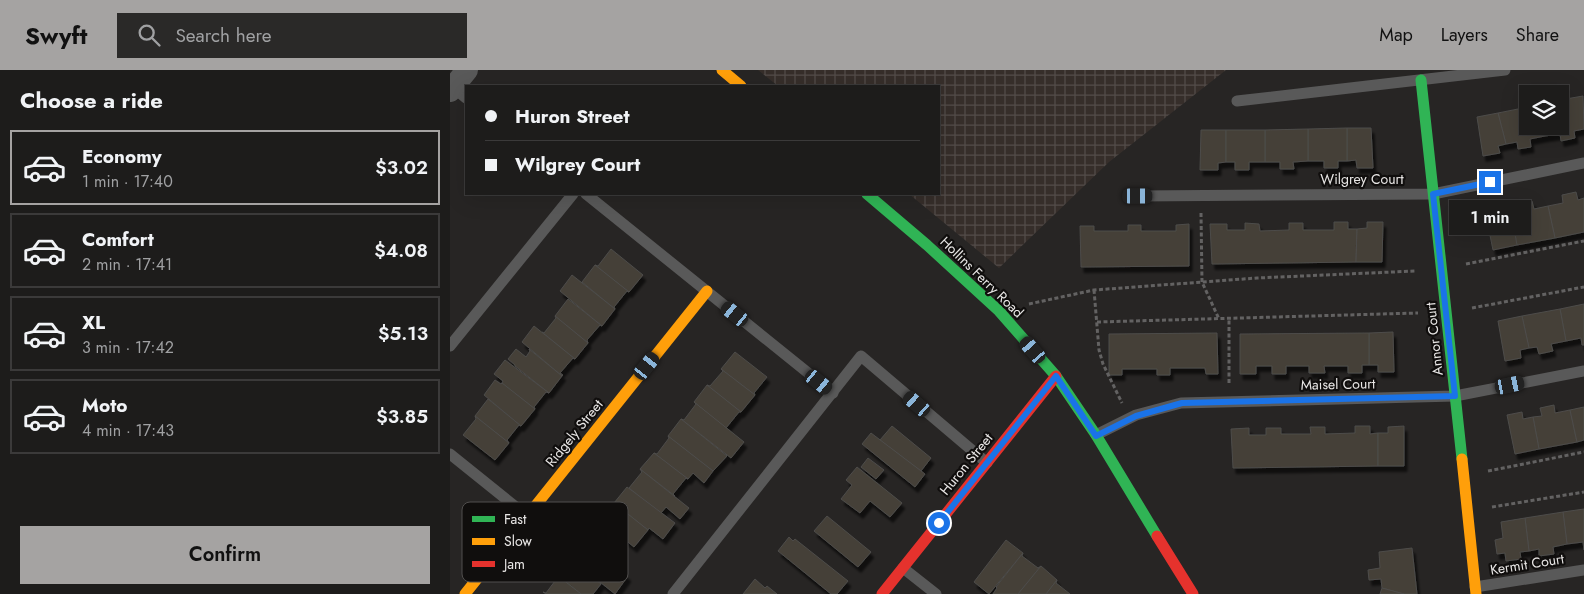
<!DOCTYPE html>
<html lang="en">
<head>
<meta charset="utf-8">
<style>
	:root { --surface:#1d1c1b; --page:#2a2928; --text:#f1f3f6; --muted:#a0a1a3; --line:#3b3a3a; --accent:#a5a3a2 }
	body { margin:0; font-family:Jost,sans-serif; background:var(--page); color:var(--text); height:100vh; display:flex; flex-direction:column; font-size:19px; white-space:nowrap }
	* { box-sizing:border-box; margin:0 }
	p { font-size:16px; color:var(--muted) }
	.icon { flex:none; width:28px; height:28px; fill:none; stroke:currentColor; stroke-width:2; stroke-linecap:round; stroke-linejoin:round }
	.map { position:relative; flex:1; overflow:hidden }
	.sheet { display:flex; flex-direction:column; background:var(--surface); width:450px }
	.sheet>* { flex:none }
	.top-card { position:absolute; left:15px; top:15px; width:475px; height:110px; border-radius:0px; box-shadow:0 5px 20px #0002,0 0 0 1px var(--line); display:grid; align-content:center; height:110px; padding:0 20px; background:var(--surface) }
	.fabs { position:absolute; left:1069px; top:15px; display:grid; gap:10px }
	.fabs a { display:grid; place-items:center; width:50px; height:50px; border-radius:0px; background:var(--surface); box-shadow:0 5px 20px #0002,0 0 0 1px var(--line); font-size:25px }
	.end { position:absolute; width:22px; height:22px; margin:-11px; border:6px solid #1a73e8; background:#fff; box-shadow:0 0 0 2px #fff }
	.from { border-radius:50% }
	.bubble { position:absolute; height:35px; border-radius:0px; background:var(--surface); box-shadow:0 5px 20px #0002,0 0 0 1px var(--line); font-size:16px; font-weight:600; line-height:35px; text-align:center }
	.car { position:absolute; width:15px; height:30px; margin:-15px -8px; border-radius:6px; box-shadow:0 0 4px 1px #0007; background:linear-gradient(#222 24%,#8ab4d8 0 40%,#222 0 76%,#8ab4d8 0 86%,#222 0) }
	.top-card b { display:flex; align-items:center; gap:18px; height:48px; font-size:19px }
	.top-card b+b { border-top:1px solid var(--line) }
	.top-card i { width:12px; height:12px; background:var(--text) }
	ul { padding:0; list-style:none }
	li { display:flex; align-items:center; gap:15px; height:75px; margin:0 10px 8px; padding:0 10px; border:2px solid var(--line); border-radius:0px }
	li div { flex:1 }
	li b { display:block; font-size:19px }
	li em { font-style:normal; font-weight:600 }
	li.active { border-color:var(--accent) }
	li>.icon { width:45px; height:45px; stroke-width:1.5 }
	h2 { padding:0 20px; font-size:22px; line-height:60px }
	.primary-button { display:flex; gap:10px; margin-top:auto; padding:10px 20px }
	.primary-button a { flex:1; height:58px; border-radius:0px; background:var(--accent); color:#111; font-size:20px; font-weight:600; line-height:58px; text-align:center }
	header { display:flex; align-items:center; gap:30px; box-sizing:border-box; height:70px; padding:0 25px; background:var(--accent); color:#111 }
	header strong { font-size:24px }
	nav { display:flex; gap:28px; margin-inline-start:auto; font-size:18px }
	.search { width:350px; height:45px; background:var(--page); display:flex; align-items:center; gap:12px; box-sizing:border-box; padding:0 18px; border-radius:0px; color:var(--muted); font-size:19px }
	main { display:flex; flex:1; min-height:0 }
	.map>svg:first-child { display:block }
</style>
</head>
<body>
<header>
<strong>Swyft</strong>
<div class="search"><svg class="icon" aria-label="search" viewBox="0 0 24 24"><circle cx="10" cy="10" r="6"/><path d="M15 15l6 6"/></svg>Search here</div>
<nav><a>Map</a><a>Layers</a><a>Share</a></nav>
</header>
<main>
<section class="sheet">
<h2>Choose a ride</h2>
<ul>
<li class="active"><svg class="icon" aria-label="car" viewBox="0 0 24 24"><path d="M5 17H2v-5l4-1 3-4h7l3 4 3 1v5h-3M9 17h6M6 11h13"/><circle cx="7" cy="17" r="2"/><circle cx="17" cy="17" r="2"/></svg><div><b>Economy</b><p>1 min · 17:40</p></div><em>$3.02</em></li>
<li><svg class="icon" aria-label="car" viewBox="0 0 24 24"><path d="M5 17H2v-5l4-1 3-4h7l3 4 3 1v5h-3M9 17h6M6 11h13"/><circle cx="7" cy="17" r="2"/><circle cx="17" cy="17" r="2"/></svg><div><b>Comfort</b><p>2 min · 17:41</p></div><em>$4.08</em></li>
<li><svg class="icon" aria-label="car" viewBox="0 0 24 24"><path d="M5 17H2v-5l4-1 3-4h7l3 4 3 1v5h-3M9 17h6M6 11h13"/><circle cx="7" cy="17" r="2"/><circle cx="17" cy="17" r="2"/></svg><div><b>XL</b><p>3 min · 17:42</p></div><em>$5.13</em></li>
<li><svg class="icon" aria-label="car" viewBox="0 0 24 24"><path d="M5 17H2v-5l4-1 3-4h7l3 4 3 1v5h-3M9 17h6M6 11h13"/><circle cx="7" cy="17" r="2"/><circle cx="17" cy="17" r="2"/></svg><div><b>Moto</b><p>4 min · 17:43</p></div><em>$3.85</em></li>
</ul>
<div class="primary-button"><a>Confirm</a></div>
</section>
<div class="map">
<svg width="1134" height="524" viewBox="0 0 1134 524">
	<defs>
		<pattern id="industrial-grid" width="8" height="8" patternUnits="userSpaceOnUse" patternTransform="scale(1.25)"><rect width="8" height="8" fill="#362e2a"/><path d="M0 4h8M4 0v8" fill="none" stroke="#534c49"/></pattern>
		<filter id="shadow"><feDropShadow dx="3" dy="5.5" stdDeviation="1" flood-color="#0009"/></filter>
	</defs>
	<rect width="100%" height="100%" fill="#272524"/>
	<!-- industrial -->
	<polygon fill="url(#industrial-grid)" points="308,0 776,0 659,92 549,198 459,124 489,124 489,16 328,16"/>
	<!-- building -->
	<g fill="#454038" stroke="#4d4c4a" filter="url(#shadow)">
		<polygon points="1133,26 1134,59 1124,61 1125,68 1111,71 1110,64 1095,66 1093,56 1110,56 1110,30"/>
		<polygon points="1078,37 1078,56 1093,56 1095,66 1080,69 1081,77 1068,79 1067,72 1056,74 1048,43"/>
		<polygon points="1048,43 1056,74 1048,76 1050,83 1033,86 1027,47"/>
		<polygon points="897,58 921,58 923,98 907,98 906,90 897,91"/>
		<polygon points="897,58 897,91 888,91 888,98 874,98 874,91 858,91 858,59"/>
		<polygon points="858,59 858,91 843,92 844,99 830,99 830,92 815,92 815,60"/>
		<polygon points="751,60 776,60 776,92 768,93 768,100 750,100"/>
		<polygon points="776,60 815,60 815,92 799,92 799,100 785,100 785,92 776,92"/>
		<polygon points="1126,122 1128,130 1134,128 1134,162 1105,168 1098,136 1113,133 1112,125"/>
		<polygon points="1082,131 1084,139 1098,136 1105,168 1067,175 1061,143 1070,142 1068,134"/>
		<polygon points="1051,137 1053,145 1061,143 1067,175 1043,180 1035,141"/>
		<polygon points="884,152 898,152 898,159 907,159 906,192 762,194 760,154 777,154 777,160 795,160 795,153 809,154 810,161 839,160 839,153 853,153 853,160 884,160"/>
		<polygon points="917,152 933,152 932,192 906,192 907,159 917,158"/>
		<polygon points="739,154 739,196 631,197 630,156 644,156 644,161 678,161 678,155 691,155 691,161 726,161 726,155"/>
		<polygon points="161,179 193,205 179,222 145,195 148,196"/>
		<polygon points="145,195 179,222 177,221 164,237 165,239 132,212"/>
		<polygon points="122,205 165,239 152,256 110,221"/>
		<polygon points="118,229 152,256 150,255 137,270 138,273 105,246"/>
		<polygon points="1134,234 1134,275 1132,275 1131,268 1116,271 1110,239"/>
		<polygon points="1110,239 1116,271 1101,274 1103,281 1089,284 1087,277 1079,278 1072,246"/>
		<polygon points="105,246 138,273 125,289 92,262 94,263 106,248"/>
		<polygon points="1072,246 1079,278 1070,280 1071,288 1055,291 1048,251"/>
		<polygon points="84,256 125,289 123,288 110,303 113,305 112,306 72,272"/>
		<polygon points="943,262 944,302 928,302 928,295 919,295 919,263"/>
		<polygon points="767,263 768,304 756,304 755,298 720,298 720,305 707,305 707,299 672,299 672,305 659,305 659,264"/>
		<polygon points="919,263 919,295 912,295 912,303 898,303 898,296 874,296 875,303 859,303 859,296 836,296 836,304 822,304 822,296 806,296 806,304 790,304 790,264"/>
		<polygon points="66,279 76,287 80,281 79,279 112,306 99,323 65,296 65,295 58,289"/>
		<polygon points="285,282 317,307 304,323 305,325 271,299"/>
		<polygon points="55,290 99,323 96,322 84,337 85,339 52,313 53,311 44,304"/>
		<polygon points="271,299 305,325 291,342 257,315 260,316 273,301"/>
		<polygon points="45,310 51,314 52,313 85,339 71,356 34,325"/>
		<polygon points="257,315 291,342 289,342 276,358 278,360 244,332"/>
		<polygon points="38,329 71,356 69,355 57,370 59,373 25,346"/>
		<polygon points="244,332 294,372 281,388 231,349 234,350 246,334"/>
		<polygon points="1104,335 1105,343 1120,340 1127,372 1089,379 1083,347 1092,346 1090,338"/>
		<polygon points="1134,337 1134,370 1127,372 1120,340"/>
		<polygon points="1072,342 1073,349 1083,347 1089,379 1065,384 1057,345"/>
		<polygon points="25,346 59,373 45,390 13,365 26,349"/>
		<polygon points="231,349 277,386 263,401 218,366"/>
		<polygon points="442,356 481,388 471,401 430,370"/>
		<polygon points="905,356 920,356 920,364 928,363 928,396 783,398 781,359 799,358 799,365 816,365 816,358 831,358 831,364 861,364 860,357 875,357 875,364 905,363"/>
		<polygon points="954,356 954,396 928,396 928,363 938,363 938,357"/>
		<polygon points="421,363 475,404 465,417 412,374"/>
		<polygon points="218,366 263,401 254,413 243,403 238,409 204,383 207,384 219,368"/>
		<polygon points="204,383 238,409 236,408 223,424 225,426 190,399"/>
		<polygon points="418,388 434,400 426,409 411,397"/>
		<polygon points="407,397 452,433 440,447 420,431 410,443 391,429 402,415 396,410"/>
		<polygon points="190,399 239,438 230,449 216,437 211,443 179,418 192,402"/>
		<polygon points="177,417 225,453 213,469 199,458 198,460 164,433"/>
		<polygon points="164,433 198,460 184,477 152,451 165,435"/>
		<polygon points="1134,439 1134,480 1133,472 1117,474 1113,442"/>
		<polygon points="1113,442 1117,474 1103,477 1104,484 1089,486 1089,479 1079,481 1075,448"/>
		<polygon points="377,446 421,482 408,497 364,461"/>
		<polygon points="1075,448 1079,481 1070,482 1071,489 1056,491 1055,483 1047,484 1045,470 1053,468 1051,452"/>
		<polygon points="339,467 343,471 345,469 398,511 387,524 381,524 328,481"/>
		<polygon points="556,470 573,483 539,524 524,512"/>
		<polygon points="135,472 178,506 165,524 120,488 122,489"/>
		<polygon points="962,478 967,524 954,524 932,518 931,509 919,510 918,500 930,498 929,482"/>
		<polygon points="573,483 572,486 588,498 591,496 568,524 543,524 547,518 546,517"/>
		<polygon points="120,488 151,514 143,524 131,524 107,505"/>
		<polygon points="591,496 607,510 596,524 568,524"/>
		<polygon points="107,505 131,524 96,524 93,522 96,523 108,507"/>
		<polygon points="305,509 315,518 317,516 327,524 293,524"/>
		<polygon points="607,510 606,513 620,524 596,524"/>
		<polygon points="932,518 954,524 930,524"/>
	</g>
	<g fill="none" stroke-linecap="round" stroke-linejoin="round">
		<!-- path -->
		<g stroke="#636262" stroke-width="3" stroke-dasharray="4 2.5" stroke-linecap="butt">
			<polyline points="751,143 752,212 769,249"/>
			<polyline points="1016,194 1134,171"/>
			<polyline points="644,220 649,280 653,294 672,333"/>
			<polyline points="579,234 644,220 807,208 965,201"/>
			<polyline points="1022,238 1134,217"/>
			<polyline points="647,252 968,243"/>
			<polyline points="779,313 779,248"/>
			<polyline points="1038,401 1134,382"/>
			<polyline points="1042,437 1134,422"/>
		</g>
		<!-- lane -->
		<g stroke="#595959" stroke-width="11">
			<polyline points="3,17 16,28"/>
			<polyline points="787,31 1055,0"/>
			<polyline points="136,124 383,323"/>
			<polyline points="688,126 983,124 1134,93"/>
			<polyline points="0,276 123,124"/>
			<polyline points="646,365 686,345 731,333 1005,326 1134,301"/>
			<polyline points="0,384 77,446"/>
			<polyline points="453,498 486,524"/>
			<polyline points="1025,517 1134,500"/>
			<polyline points="223,524 411,286 537,393"/>
		</g>
		<!-- street -->
		<polyline stroke="#595959" stroke-width="22" points="0,21 17,0"/>
		<!-- fast -->
		<g stroke="#30b455" stroke-width="11">
			<polyline points="971,10 1012,389"/>
			<polyline points="417,124 477,175 549,241 606,306 646,365 707,466"/>
		</g>
		<!-- slow -->
		<g stroke="#ff9f0a" stroke-width="11">
			<polyline points="272,0 291,16"/>
			<polyline points="1012,389 1026,524"/>
			<polyline points="15,524 257,221"/>
		</g>
		<!-- jam -->
		<g stroke="#e5322d" stroke-width="11">
			<polyline points="707,466 743,524"/>
			<polyline points="432,524 606,306"/>
		</g>
	</g>
	<g fill="none" stroke-linecap="round" stroke-linejoin="round">
		<!-- route -->
		<polyline stroke="#1a73e8" stroke-width="6" points="489,453 606,306 646,366 686,346 732,333 1005,326 983,124 1040,112"/>
	</g>
	<g text-anchor="middle" dominant-baseline="central" stroke-width="4.5" stroke-linejoin="round" paint-order="stroke">
		<!-- street labels -->
		<g font-size="14" fill="#e9e7e6" stroke="#100e0d">
			<text x="912" y="109">Wilgrey Court</text>
			<text transform="translate(532 207) rotate(44)">Hollins Ferry Road</text>
			<text transform="translate(984 269) rotate(-96)">Annor Court</text>
			<text transform="translate(888 314) rotate(-1)">Maisel Court</text>
			<text transform="translate(124 363) rotate(-51)">Ridgely Street</text>
			<text transform="translate(516 394) rotate(-51)">Huron Street</text>
			<text transform="translate(1077 494) rotate(-9)">Kermit Court</text>
		</g>
	</g>
	<!-- legend -->
	<rect x="12" y="432" width="166" height="80" rx="8" fill="#100e0d" stroke="#514f4e" stroke-width="1"/>
	<rect x="22" y="446" width="23" height="6" fill="#30b455"/>
	<rect x="22" y="468" width="23" height="7" fill="#ff9f0a"/>
	<rect x="22" y="491" width="23" height="6" fill="#e5322d"/>
	<g font-size="14" fill="#e9e7e6">
		<text x="54" y="454">Fast</text>
		<text x="54" y="476">Slow</text>
		<text x="54" y="499">Jam</text>
	</g>
</svg>
<div class="fabs">
<a><svg class="icon" aria-label="layers" viewBox="0 0 24 24"><path d="M12 4l9 5-9 5-9-5zM3 14l9 5 9-5"/></svg></a>
</div>
<i class="end from" style="left:489px;top:453px"></i>
<i class="end" style="left:1040px;top:112px"></i>
<div class="bubble" style="left:999px;top:130px;width:82px">1 min</div>
<i class="car" style="left:688px;top:126px;rotate:90deg"></i>
<i class="car" style="left:285px;top:244px;rotate:309deg"></i>
<i class="car" style="left:583px;top:280px;rotate:319deg"></i>
<i class="car" style="left:197px;top:296px;rotate:39deg"></i>
<i class="car" style="left:369px;top:312px;rotate:129deg"></i>
<i class="car" style="left:1060px;top:315px;rotate:78deg"></i>
<i class="car" style="left:467px;top:334px;rotate:311deg"></i>
<div class="top-card">
<b><i class="from"></i>Huron Street</b>
<b><i></i>Wilgrey Court</b>
</div>
</div>
</main>
</body>
</html>
